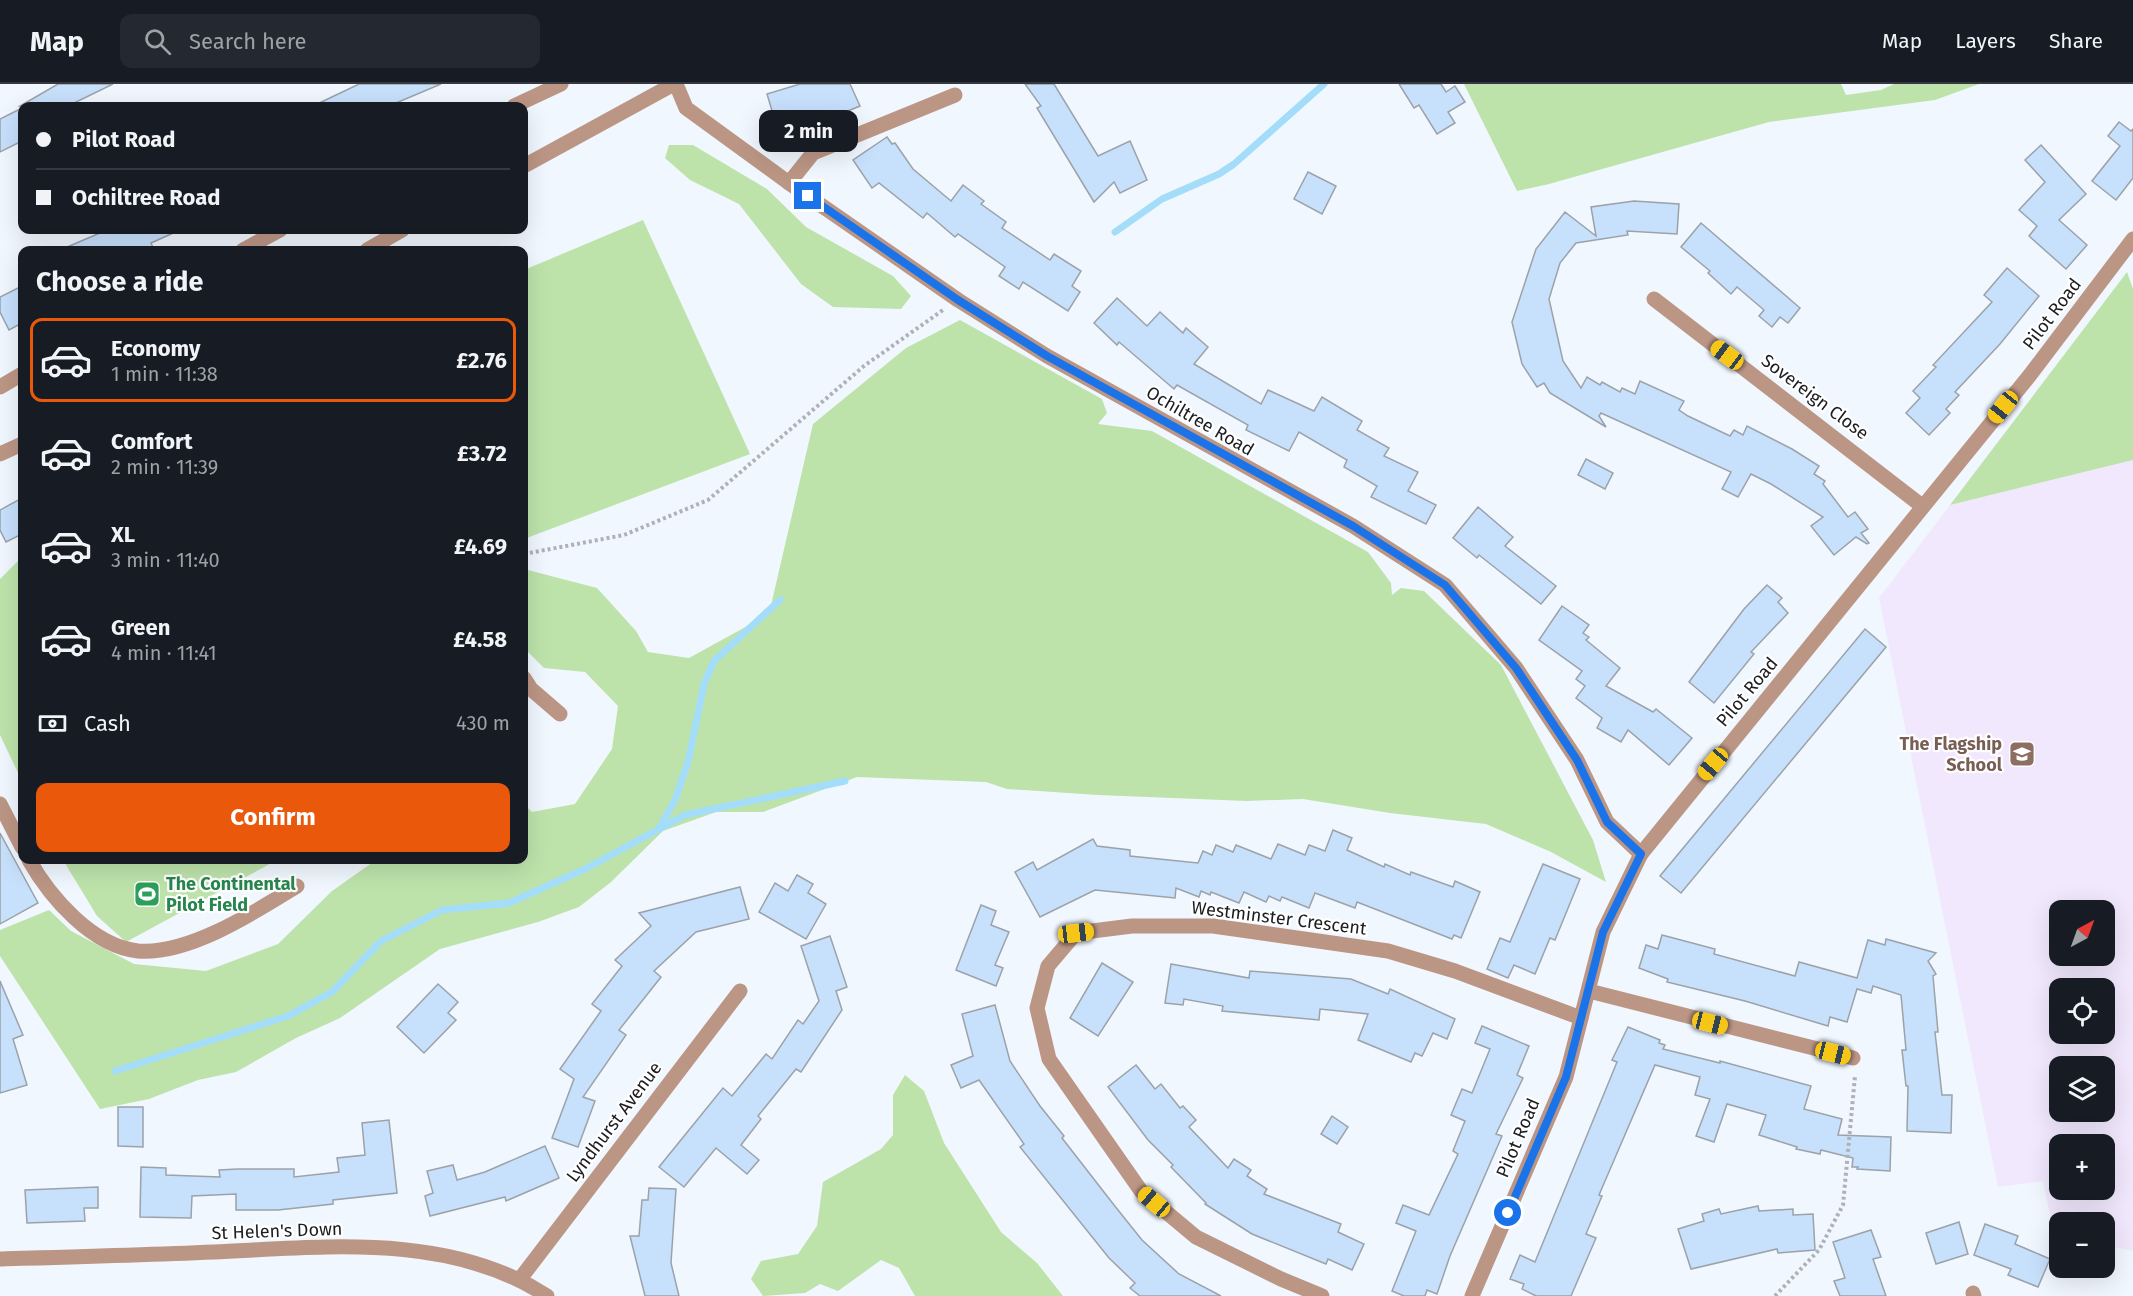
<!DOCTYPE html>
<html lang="en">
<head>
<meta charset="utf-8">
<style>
	:root { --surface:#171b24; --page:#242831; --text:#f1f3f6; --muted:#9ea1a6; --line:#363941; --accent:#ea580c }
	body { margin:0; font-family:"Fira Sans",sans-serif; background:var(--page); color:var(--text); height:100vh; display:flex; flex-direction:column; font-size:22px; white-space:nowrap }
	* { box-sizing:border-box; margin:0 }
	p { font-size:20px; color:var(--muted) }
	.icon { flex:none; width:33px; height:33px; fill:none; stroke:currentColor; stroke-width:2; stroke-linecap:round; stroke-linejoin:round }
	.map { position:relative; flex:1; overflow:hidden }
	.drawer { position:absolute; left:18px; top:162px; width:510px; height:618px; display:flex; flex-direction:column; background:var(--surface); border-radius:12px; box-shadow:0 6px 24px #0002 }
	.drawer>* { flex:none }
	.banner { position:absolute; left:18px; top:18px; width:510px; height:132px; border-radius:12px; box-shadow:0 6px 24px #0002; display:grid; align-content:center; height:132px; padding:0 18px; background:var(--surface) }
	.needle { width:39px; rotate:41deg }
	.fabs { position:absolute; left:2049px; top:816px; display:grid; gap:12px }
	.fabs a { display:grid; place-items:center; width:66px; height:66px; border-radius:12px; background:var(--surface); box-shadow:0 6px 24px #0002; font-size:30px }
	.end { position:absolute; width:27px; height:27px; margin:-14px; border:8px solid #1a73e8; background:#fff; box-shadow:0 0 0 3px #fff }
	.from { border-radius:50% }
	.bubble { position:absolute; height:42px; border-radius:12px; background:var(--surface); box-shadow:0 6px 24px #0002; font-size:20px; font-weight:700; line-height:42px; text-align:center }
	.car { position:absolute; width:18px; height:36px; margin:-18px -9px; border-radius:8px; box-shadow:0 0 4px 2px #0007; background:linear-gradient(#f5c518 24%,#345 0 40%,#f5c518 0 76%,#345 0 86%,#f5c518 0) }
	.banner b { display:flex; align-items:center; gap:21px; height:57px; font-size:22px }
	.banner b+b { border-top:2px solid var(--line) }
	.banner i { width:15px; height:15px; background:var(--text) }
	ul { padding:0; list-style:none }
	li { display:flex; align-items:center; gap:18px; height:84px; margin:0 12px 9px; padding:0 6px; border:3px solid transparent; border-radius:12px }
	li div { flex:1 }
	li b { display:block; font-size:22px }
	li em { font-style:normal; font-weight:700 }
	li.active { border-color:var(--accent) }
	li>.icon { width:54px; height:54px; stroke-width:1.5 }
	h2 { padding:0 18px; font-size:27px; line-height:72px }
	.pay { display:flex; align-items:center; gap:15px; height:66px; padding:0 18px; font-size:22px }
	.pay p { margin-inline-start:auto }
	.primary-button { display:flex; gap:12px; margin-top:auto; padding:12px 18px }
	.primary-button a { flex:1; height:69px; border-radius:12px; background:var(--accent); color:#fff; font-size:24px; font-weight:700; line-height:69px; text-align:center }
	header { display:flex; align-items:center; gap:36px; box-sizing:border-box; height:84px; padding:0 30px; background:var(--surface); border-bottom:2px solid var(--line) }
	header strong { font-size:28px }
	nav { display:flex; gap:33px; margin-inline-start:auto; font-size:21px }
	.search { width:420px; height:54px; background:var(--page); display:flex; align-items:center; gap:15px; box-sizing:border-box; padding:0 21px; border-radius:12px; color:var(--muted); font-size:22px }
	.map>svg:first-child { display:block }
</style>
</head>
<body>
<header>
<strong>Map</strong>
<div class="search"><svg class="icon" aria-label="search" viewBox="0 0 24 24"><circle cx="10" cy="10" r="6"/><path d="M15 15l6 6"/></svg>Search here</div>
<nav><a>Map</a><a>Layers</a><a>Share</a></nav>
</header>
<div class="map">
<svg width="2133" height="1212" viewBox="0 0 2133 1212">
	<rect width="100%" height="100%" fill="#f1f7fe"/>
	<!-- education -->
	<path fill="#f1e8fd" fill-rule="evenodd" d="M2133,376v791l-28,-6 -1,-23h-44l-1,5 -7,-3 -9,-43 -45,6 -119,-589 71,-93zM2060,826h44v46h-44zM2060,904h44v46h-44zM2060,982h44v46h-44zM2060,1060h44v46h-44z"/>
	<!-- green -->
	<g fill="#bde3ab">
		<polygon points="1464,0 1841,0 1846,11 1881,6 1894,0 1979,0 1935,16 1769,38 1549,100 1517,107"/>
		<polygon points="669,61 693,61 767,105 806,143 893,192 911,212 901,225 833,223 801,200 739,120 690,96 665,74"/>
		<polygon points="643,136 750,370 524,455 524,186"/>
		<polygon points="2127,188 2133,205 2133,376 1950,421"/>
		<polygon points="960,236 1102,315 1107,329 1098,340 1152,347 1368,468 1391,499 1392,511 1401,504 1424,507 1501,581 1593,756 1606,798 1551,768 1486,740 1390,729 1303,715 1247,717 1098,711 1007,705 986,698 857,693 763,728 716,728 663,747 611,798 579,823 538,838 440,865 340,934 296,954 236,988 198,996 149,1015 100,1025 0,872 0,846 49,826 71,847 134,880 206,887 278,860 332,807 376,776 524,776 524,720 532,728 575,720 612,665 618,622 585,588 544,584 524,564 524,485 597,504 636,547 648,568 689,574 769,530 813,340 906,264"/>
		<polygon points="22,473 22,697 0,651 0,495"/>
		<polygon points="63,776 277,776 126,858 97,832"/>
		<polygon points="905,991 924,1007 944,1059 1001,1148 1037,1179 1063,1212 915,1212 899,1184 881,1176 838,1207 820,1200 805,1209 763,1212 751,1195 761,1177 798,1170 817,1142 823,1098 881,1065 893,1051 893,1011"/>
	</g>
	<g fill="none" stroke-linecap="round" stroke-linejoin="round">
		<!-- stream -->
		<g stroke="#a4ddf9" stroke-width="7">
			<polyline points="1115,148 1162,115 1219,90 1234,80 1324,0"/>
			<polyline points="659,745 675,716 688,678 704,600 714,577 780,516"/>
			<polyline points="115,987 288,932 332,908 381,857 442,826 509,819 585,785 685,731 845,697"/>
		</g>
	</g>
	<!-- building -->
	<g fill="#c7e0fc" stroke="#9ba2a9" stroke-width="1.5">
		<polygon points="58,0 113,0 68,22 20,22"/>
		<polygon points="359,0 441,0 389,22 313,22"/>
		<polygon points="800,0 850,0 860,22 799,47 795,34 776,40 767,10"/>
		<polygon points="1025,0 1054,0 1098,72 1130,57 1147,96 1120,109 1114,98 1094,118 1037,24 1041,22"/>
		<polygon points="1399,0 1441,0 1446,8 1455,2 1465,18 1448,28 1455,39 1437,50 1419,21 1414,24"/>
		<polygon points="22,24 22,57 0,68 0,35"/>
		<polygon points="2119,38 2131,47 2133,45 2133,94 2116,116 2092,97 2120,62 2108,52"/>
		<polygon points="887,53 892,60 895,59 913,85 951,117 963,101 984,117 981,120 1006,138 1002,144 1050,176 1054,170 1081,187 1072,202 1080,208 1068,227 1023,198 1019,205 999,192 1005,183 958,150 955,153 927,129 923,134 879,99 872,104 853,76"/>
		<polygon points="2041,61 2086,110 2059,136 2087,161 2066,185 2029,152 2037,142 2019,126 2045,98 2025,76"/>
		<polygon points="1308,88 1336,102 1322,130 1294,115"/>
		<polygon points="1634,117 1679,120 1677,150 1627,147 1628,151 1576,159 1560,179 1549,215 1563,277 1581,304 1587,293 1600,301 1602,298 1620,308 1622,304 1635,310 1640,297 1684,317 1679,326 1688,332 1730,352 1734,346 1743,351 1747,342 1792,365 1819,382 1814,390 1825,397 1823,400 1848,433 1855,428 1868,445 1861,449 1869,459 1867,460 1856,453 1834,471 1811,442 1823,433 1771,400 1751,390 1738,413 1722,405 1731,388 1601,329 1599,332 1606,343 1550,309 1544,299 1537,303 1522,280 1512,238 1536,165 1565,128 1596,152 1591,123"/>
		<polygon points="1701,139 1800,224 1788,239 1780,233 1772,243 1759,232 1764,226 1737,203 1731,210 1708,189 1710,187 1681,163"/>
		<polygon points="107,146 180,146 151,159 154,166 60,166"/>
		<polygon points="2007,184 2039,212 2000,260 1955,308 1959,311 1946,325 1950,329 1929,351 1906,329 1920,314 1913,307 1936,283 1933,281 1992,218 1984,211"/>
		<polygon points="22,202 22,239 9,246 0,228 0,213"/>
		<polygon points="1117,214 1147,242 1160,228 1183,249 1186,244 1208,263 1194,280 1261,320 1268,306 1314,327 1322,313 1362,337 1357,346 1389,364 1384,372 1418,388 1408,407 1436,421 1426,440 1371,413 1377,402 1344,383 1347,376 1299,348 1289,367 1246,346 1248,341 1177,301 1174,305 1119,258 1117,261 1094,239"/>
		<polygon points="1586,375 1613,389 1605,405 1578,391"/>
		<polygon points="22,414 22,450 6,458 0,446 0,426"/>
		<polygon points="1478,423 1513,453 1505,462 1556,502 1541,520 1479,471 1477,474 1453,454"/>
		<polygon points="1767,501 1782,514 1778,518 1788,529 1751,568 1754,570 1714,619 1689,598 1744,525"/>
		<polygon points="1562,522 1589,541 1583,549 1589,553 1586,556 1620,584 1606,602 1653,628 1656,625 1692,654 1669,681 1628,646 1621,658 1597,644 1602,634 1576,614 1585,602 1576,595 1582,587 1539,556"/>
		<polygon points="1865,545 1886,563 1681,809 1660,792"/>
		<polygon points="1333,746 1352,754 1347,766 1384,783 1385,780 1410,791 1411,788 1453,803 1455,797 1480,808 1461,854 1454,851 1452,855 1357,818 1355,824 1315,809 1309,824 1282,813 1280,817 1269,812 1266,818 1244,808 1239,819 1211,808 1210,811 1201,807 1199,813 1176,804 1175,814 1095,806 1040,833 1015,788 1033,778 1037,786 1093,755 1097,762 1130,766 1130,772 1198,779 1203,767 1212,771 1216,761 1233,768 1236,761 1271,775 1278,760 1305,771 1309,761 1325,767"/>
		<polygon points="0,749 38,819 0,840"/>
		<polygon points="1543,780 1580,795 1555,856 1550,854 1535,890 1514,881 1508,894 1487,885 1500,854 1510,858"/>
		<polygon points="797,791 813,800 808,809 826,820 806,855 759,828 775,799 788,807"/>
		<polygon points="740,803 749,835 696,848 654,887 661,893 619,946 626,951 583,1013 595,1017 578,1063 552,1054 574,995 560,985 601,927 592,920 622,882 615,876 651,842 639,829"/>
		<polygon points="981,821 996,827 991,841 1009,848 995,881 1003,884 996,902 956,886"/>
		<polygon points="1662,851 1715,865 1714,870 1795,892 1799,878 1857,894 1868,856 1885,861 1886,855 1936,869 1928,877 1936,890 1933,892 1938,948 1935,948 1942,1011 1952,1011 1951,1049 1907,1047 1908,1002 1906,1002 1902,966 1906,966 1901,911 1873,902 1871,909 1857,905 1847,938 1830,933 1828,942 1745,917 1667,898 1668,895 1639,884 1646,861 1658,865"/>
		<polygon points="830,852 847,903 836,907 842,926 801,988 796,985 758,1032 761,1035 741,1061 759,1076 747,1090 716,1064 684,1103 659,1083 723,1004 732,1012 766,970 772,975 798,936 803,940 819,917 801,862"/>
		<polygon points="1102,879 1133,898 1098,952 1070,934"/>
		<polygon points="1171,880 1249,894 1250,887 1351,895 1388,910 1390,905 1455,935 1447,955 1433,949 1422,972 1415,969 1411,978 1358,956 1368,930 1320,925 1319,936 1222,927 1223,922 1184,915 1183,921 1165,919"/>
		<polygon points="0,897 23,951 13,955 27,1001 0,1009"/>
		<polygon points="438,900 458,918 448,929 456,936 424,969 397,943"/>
		<polygon points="995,921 1010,977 1040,1022 1064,1052 1062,1054 1114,1121 1142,1156 1179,1190 1221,1212 1140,1212 1130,1204 1135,1199 1109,1174 1020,1063 1024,1060 979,996 961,1004 951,981 973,972 962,930"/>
		<polygon points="1482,942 1529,962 1517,991 1523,994 1496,1050 1502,1052 1450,1172 1437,1210 1427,1206 1425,1212 1404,1212 1392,1207 1416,1147 1396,1139 1403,1121 1429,1131 1458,1070 1453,1067 1465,1037 1451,1031 1462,1005 1472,1009 1490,965 1475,959"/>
		<polygon points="1628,943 1660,956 1659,959 1665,961 1663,965 1720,979 1720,977 1811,1002 1804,1025 1842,1035 1838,1051 1891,1053 1890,1087 1857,1085 1858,1083 1852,1083 1853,1074 1821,1066 1820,1070 1796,1065 1797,1063 1759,1051 1766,1031 1727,1020 1714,1058 1696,1052 1710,1015 1695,1011 1700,993 1655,981 1599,1111 1602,1112 1586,1150 1596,1154 1571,1212 1536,1212 1522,1205 1524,1200 1510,1195 1520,1171 1535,1178 1617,978 1612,976"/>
		<polygon points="1136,981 1155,1005 1161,1000 1180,1024 1183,1022 1196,1036 1189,1043 1228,1084 1234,1075 1251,1086 1247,1092 1267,1105 1264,1110 1341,1140 1338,1148 1364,1160 1352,1186 1328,1175 1326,1180 1252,1150 1205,1120 1206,1119 1171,1083 1173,1081 1148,1056 1108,1003"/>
		<polygon points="118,1023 143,1023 143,1063 118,1062"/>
		<polygon points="1332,1032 1348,1043 1337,1060 1321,1050"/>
		<polygon points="389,1036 397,1109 333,1116 333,1120 278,1126 236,1126 236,1110 192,1112 191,1134 140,1133 141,1083 166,1084 166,1091 220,1093 219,1086 238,1085 294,1085 294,1093 339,1088 337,1074 365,1071 362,1039"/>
		<polygon points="545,1062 559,1094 506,1117 505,1113 430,1132 425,1112 433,1109 427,1087 453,1081 457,1096 485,1088"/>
		<polygon points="98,1103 98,1124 84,1124 85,1137 27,1139 25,1106"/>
		<polygon points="649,1104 676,1105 671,1179 679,1212 645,1212 630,1152 639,1152 642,1116 648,1116"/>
		<polygon points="1758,1122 1759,1127 1793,1125 1793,1131 1813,1130 1815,1166 1778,1169 1777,1165 1691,1185 1678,1145 1704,1137 1702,1130 1719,1125 1721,1130"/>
		<polygon points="1959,1138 1968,1170 1936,1180 1926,1149"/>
		<polygon points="1985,1140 2018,1152 2015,1160 2050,1175 2038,1203 2008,1191 2011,1185 1974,1171"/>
		<polygon points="1871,1146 1881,1173 1873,1175 1886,1212 1840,1212 1834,1197 1845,1194 1833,1158"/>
	</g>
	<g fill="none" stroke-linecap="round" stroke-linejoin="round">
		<!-- path -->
		<g stroke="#aeb2b8" stroke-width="4" stroke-dasharray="3 3" stroke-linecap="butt">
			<polyline points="524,470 624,451 708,416 864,282 943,226"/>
			<polyline points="1775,1212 1819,1166 1843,1121 1855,992"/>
		</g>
		<!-- minor -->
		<g stroke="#bc9685" stroke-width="15">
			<polyline points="676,0 686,24 789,99 958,216 1047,272 1353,442 1445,501 1516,584 1577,676 1607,738 1641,770"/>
			<polyline points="514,22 561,0"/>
			<polyline points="524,82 674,0"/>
			<polyline points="789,99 813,69 955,11"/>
			<polyline points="243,166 280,146"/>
			<polyline points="367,166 402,146"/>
			<polyline points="1654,215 1922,422"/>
			<polyline points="0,303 22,290"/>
			<polyline points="0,370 22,360"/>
			<polyline points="524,594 531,605 560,630"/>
			<polyline points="0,720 22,763"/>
			<path d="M29,776c21,37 63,86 109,91 51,4 117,-39 159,-65"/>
			<polyline points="1589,907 1853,974"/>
			<path d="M0,1175c71,-2 143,-4 214,-7 111,-5 235,-20 333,44"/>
			<polyline points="520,1195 740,907"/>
			<polyline points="1973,1209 1974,1212"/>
			<polyline points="1322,1212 1281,1195 1196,1153 1141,1107 1049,975 1037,924 1048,882 1076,849 1132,842 1213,842 1388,867 1455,887 1581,934"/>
			<polyline points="1472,1212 1566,993 1603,848 1641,770 2030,291 2133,155"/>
		</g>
	</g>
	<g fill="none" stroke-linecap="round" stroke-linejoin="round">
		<!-- route -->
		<polyline stroke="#1a73e8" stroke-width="8" points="808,112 958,216 1047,272 1353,442 1445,501 1516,584 1577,676 1607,738 1641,770 1603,848 1566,993 1508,1129"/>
	</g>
	<!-- icons -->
	<defs>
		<symbol id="school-square" viewBox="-11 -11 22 22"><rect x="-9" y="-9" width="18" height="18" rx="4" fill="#8d6e63" stroke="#fff"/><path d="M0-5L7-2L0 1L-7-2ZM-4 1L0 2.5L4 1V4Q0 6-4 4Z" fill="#fff"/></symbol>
		<symbol id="stadium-square" viewBox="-11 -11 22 22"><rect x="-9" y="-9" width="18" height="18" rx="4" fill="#2e9e5b" stroke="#fff"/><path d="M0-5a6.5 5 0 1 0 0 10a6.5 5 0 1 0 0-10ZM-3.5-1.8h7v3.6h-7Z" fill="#fff"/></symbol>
	</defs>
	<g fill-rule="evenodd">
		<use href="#school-square" x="2007" y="655" width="30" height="30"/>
		<use href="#stadium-square" x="132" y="795" width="30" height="30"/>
	</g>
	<g text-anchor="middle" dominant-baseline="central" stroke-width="4.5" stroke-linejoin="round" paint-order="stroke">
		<!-- street labels -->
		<g font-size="18" fill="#1b1d20" stroke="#fff">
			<text transform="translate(2052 230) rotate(-53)">Pilot Road</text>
			<text transform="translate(1815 313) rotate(37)">Sovereign Close</text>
			<text transform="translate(1200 337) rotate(30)">Ochiltree Road</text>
			<text transform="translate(1747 608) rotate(-50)">Pilot Road</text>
			<text transform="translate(1279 834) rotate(7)">Westminster Crescent</text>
			<text transform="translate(614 1038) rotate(-53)">Lyndhurst Avenue</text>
			<text transform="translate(1518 1054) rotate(-67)">Pilot Road</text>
			<text transform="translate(277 1147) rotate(-2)">St Helen's Down</text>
		</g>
		<!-- education labels -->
		<g font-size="18" font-weight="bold" fill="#785e54" stroke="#fff" text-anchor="end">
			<text x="2002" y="660">The Flagship<tspan x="2002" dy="21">School</tspan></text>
		</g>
		<!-- leisure labels -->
		<g font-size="18" font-weight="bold" fill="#27864d" stroke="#fff" text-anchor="start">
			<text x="166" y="800">The Continental<tspan x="166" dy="21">Pilot Field</tspan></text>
		</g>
	</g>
</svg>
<div class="fabs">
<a><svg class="needle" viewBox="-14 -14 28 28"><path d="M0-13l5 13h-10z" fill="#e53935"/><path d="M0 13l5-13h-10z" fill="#9ea1a6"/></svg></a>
<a><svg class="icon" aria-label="locate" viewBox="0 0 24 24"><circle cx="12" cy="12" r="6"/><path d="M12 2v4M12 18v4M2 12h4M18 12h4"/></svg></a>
<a><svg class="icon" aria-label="layers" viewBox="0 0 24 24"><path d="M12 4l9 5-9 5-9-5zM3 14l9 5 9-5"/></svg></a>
<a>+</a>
<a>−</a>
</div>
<i class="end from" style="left:1508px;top:1129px"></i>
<i class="end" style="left:808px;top:112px"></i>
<div class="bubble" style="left:759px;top:26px;width:99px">2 min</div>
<i class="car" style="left:1727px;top:271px;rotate:307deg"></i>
<i class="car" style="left:2003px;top:323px;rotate:219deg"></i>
<i class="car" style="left:1713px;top:680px;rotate:220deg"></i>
<i class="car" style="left:1076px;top:849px;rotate:83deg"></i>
<i class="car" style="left:1710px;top:939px;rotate:104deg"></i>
<i class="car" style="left:1833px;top:969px;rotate:104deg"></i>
<i class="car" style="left:1154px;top:1118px;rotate:310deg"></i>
<div class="banner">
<b><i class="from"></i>Pilot Road</b>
<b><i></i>Ochiltree Road</b>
</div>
<section class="drawer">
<h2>Choose a ride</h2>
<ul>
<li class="active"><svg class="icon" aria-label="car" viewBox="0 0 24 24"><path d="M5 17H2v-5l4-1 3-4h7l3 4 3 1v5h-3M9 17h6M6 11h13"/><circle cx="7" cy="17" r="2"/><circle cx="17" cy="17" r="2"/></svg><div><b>Economy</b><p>1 min · 11:38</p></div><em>£2.76</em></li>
<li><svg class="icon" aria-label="car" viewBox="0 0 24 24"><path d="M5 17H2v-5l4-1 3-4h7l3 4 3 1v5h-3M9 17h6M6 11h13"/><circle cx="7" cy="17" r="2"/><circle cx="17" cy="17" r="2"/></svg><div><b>Comfort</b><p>2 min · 11:39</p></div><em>£3.72</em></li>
<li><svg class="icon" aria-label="car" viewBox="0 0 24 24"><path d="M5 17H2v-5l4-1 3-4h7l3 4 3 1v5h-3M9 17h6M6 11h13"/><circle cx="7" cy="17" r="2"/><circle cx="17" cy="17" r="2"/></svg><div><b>XL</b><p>3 min · 11:40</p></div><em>£4.69</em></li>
<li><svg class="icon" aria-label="car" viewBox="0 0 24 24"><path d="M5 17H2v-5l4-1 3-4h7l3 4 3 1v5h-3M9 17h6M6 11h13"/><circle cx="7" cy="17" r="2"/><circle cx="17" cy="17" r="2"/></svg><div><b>Green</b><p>4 min · 11:41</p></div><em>£4.58</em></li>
</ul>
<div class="pay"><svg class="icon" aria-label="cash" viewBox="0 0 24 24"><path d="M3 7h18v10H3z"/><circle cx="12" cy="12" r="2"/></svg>Cash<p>430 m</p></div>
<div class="primary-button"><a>Confirm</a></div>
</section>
</div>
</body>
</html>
